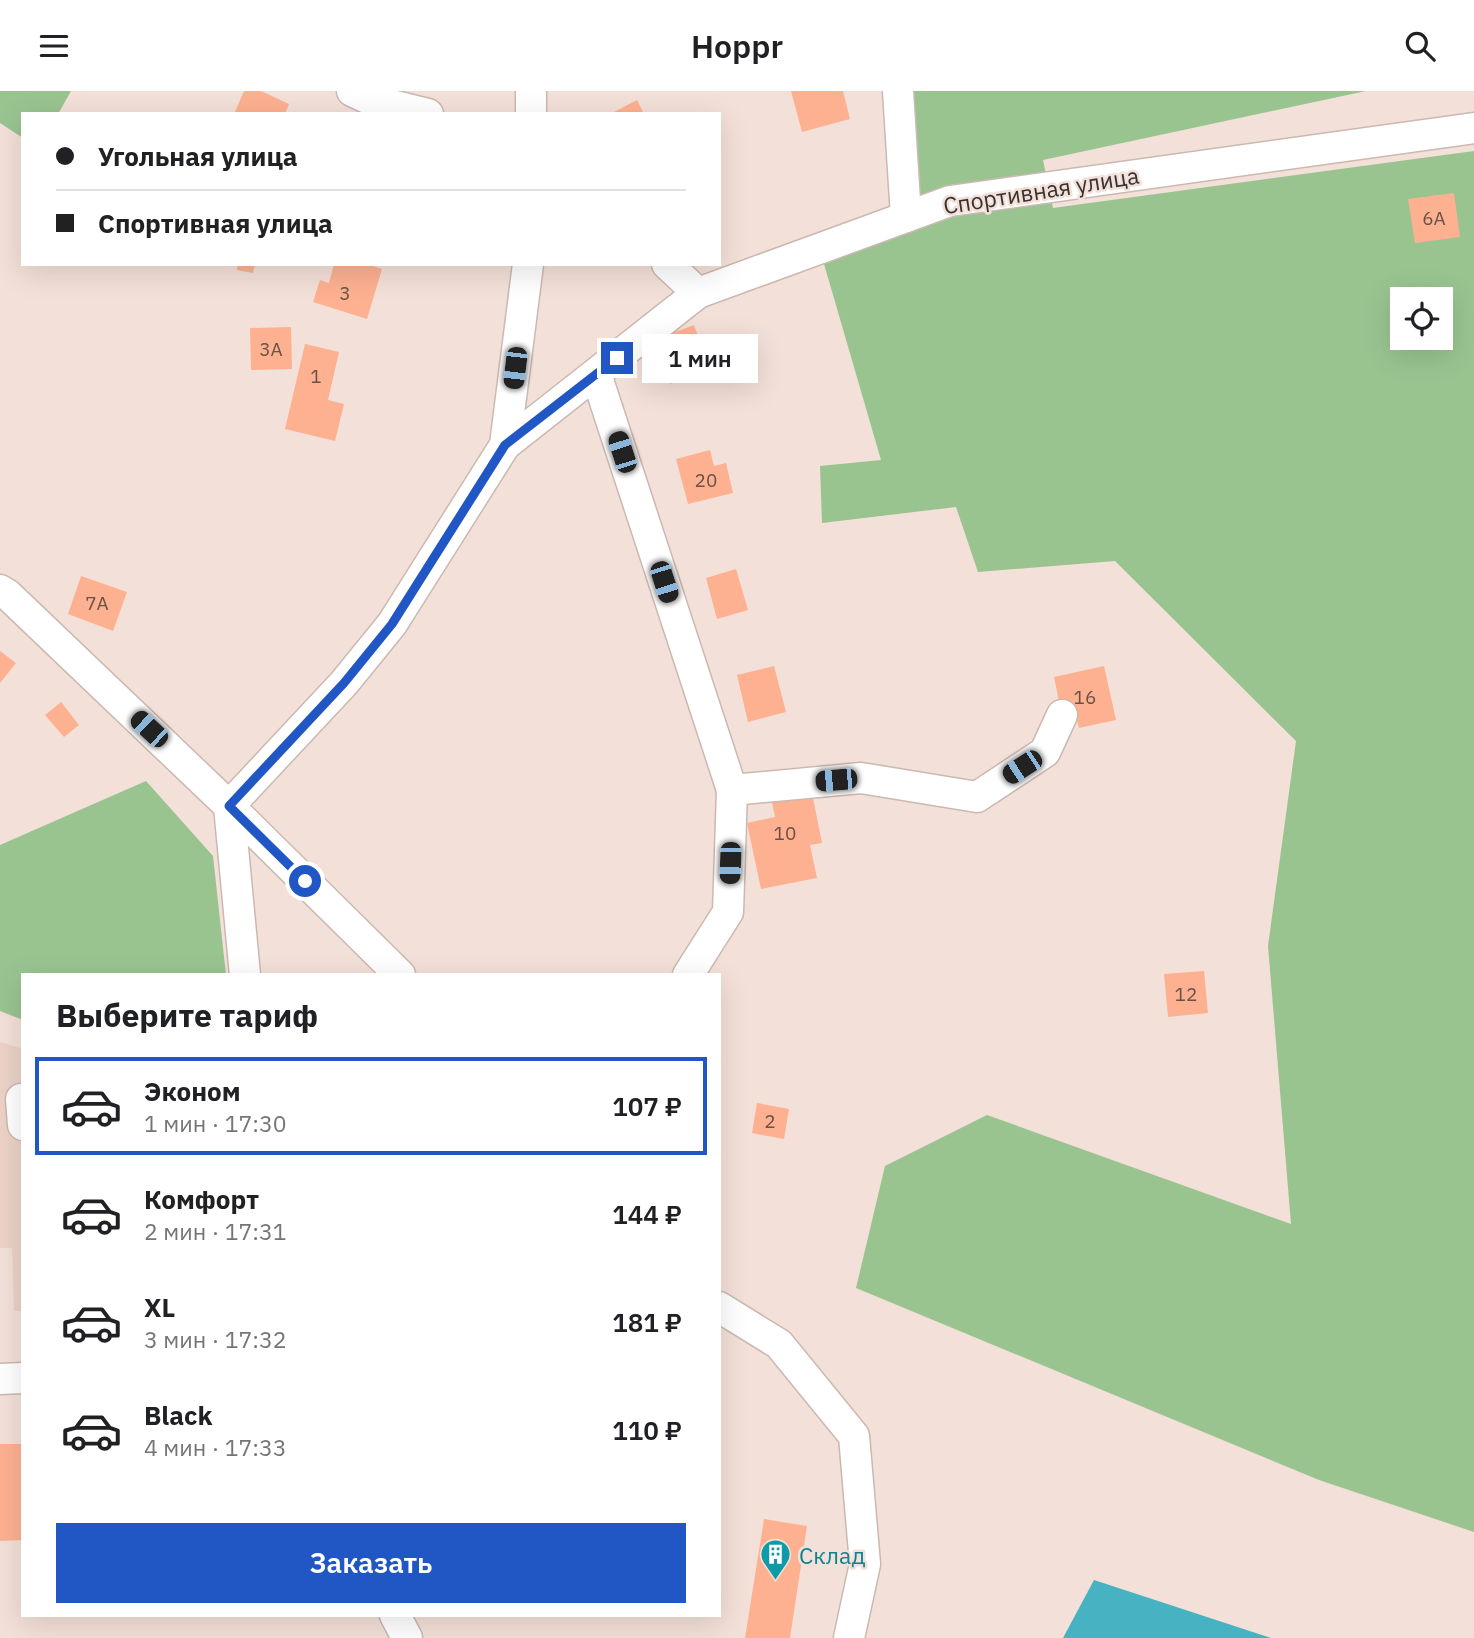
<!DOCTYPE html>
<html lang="ru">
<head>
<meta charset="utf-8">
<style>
	:root { --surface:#fff; --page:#f2f2f2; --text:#202124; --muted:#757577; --line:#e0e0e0; --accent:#2157c4 }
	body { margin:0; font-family:"IBM Plex Sans",sans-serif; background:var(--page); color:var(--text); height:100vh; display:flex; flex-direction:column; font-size:26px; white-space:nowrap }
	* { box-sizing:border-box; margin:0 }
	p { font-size:23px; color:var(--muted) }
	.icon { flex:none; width:38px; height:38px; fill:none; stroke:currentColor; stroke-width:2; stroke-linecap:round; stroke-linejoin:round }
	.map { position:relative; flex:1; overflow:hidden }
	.panel { position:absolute; left:21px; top:882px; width:700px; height:644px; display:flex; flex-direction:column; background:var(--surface); border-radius:0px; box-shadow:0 7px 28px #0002 }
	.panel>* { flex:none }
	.banner { position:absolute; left:21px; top:21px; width:700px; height:154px; border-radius:0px; box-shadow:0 7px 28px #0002; display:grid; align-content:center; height:154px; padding:0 35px; background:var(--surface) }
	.controls { position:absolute; left:1390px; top:196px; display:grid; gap:14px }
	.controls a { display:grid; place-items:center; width:63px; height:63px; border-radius:0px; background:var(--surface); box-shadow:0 7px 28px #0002; font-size:35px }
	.end { position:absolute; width:32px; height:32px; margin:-16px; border:9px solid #2157c4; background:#fff; box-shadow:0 0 0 4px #fff }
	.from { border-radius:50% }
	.bubble { position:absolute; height:49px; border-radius:0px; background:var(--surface); box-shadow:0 7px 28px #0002; font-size:23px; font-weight:600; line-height:49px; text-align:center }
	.car { position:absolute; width:21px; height:42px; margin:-21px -10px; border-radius:9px; box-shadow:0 0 5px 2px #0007; background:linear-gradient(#222 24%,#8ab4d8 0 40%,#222 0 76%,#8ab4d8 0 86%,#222 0) }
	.banner b { display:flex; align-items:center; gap:24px; height:66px; font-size:26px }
	.banner b+b { border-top:2px solid var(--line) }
	.banner i { width:18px; height:18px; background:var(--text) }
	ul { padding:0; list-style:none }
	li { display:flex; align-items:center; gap:21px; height:98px; margin:0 14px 10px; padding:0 21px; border:4px solid transparent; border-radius:0px }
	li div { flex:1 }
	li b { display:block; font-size:26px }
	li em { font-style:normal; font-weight:600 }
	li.selected { border-color:var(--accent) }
	li>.icon { width:63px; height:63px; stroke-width:1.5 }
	h2 { padding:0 35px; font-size:32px; line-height:84px }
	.button { display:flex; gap:14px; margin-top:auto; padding:14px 35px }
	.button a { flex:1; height:80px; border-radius:0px; background:var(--accent); color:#fff; font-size:28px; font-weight:600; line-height:80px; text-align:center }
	header { display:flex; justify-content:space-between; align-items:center; height:91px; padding:0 35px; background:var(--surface); font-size:32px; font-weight:600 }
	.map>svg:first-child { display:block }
</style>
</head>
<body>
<header><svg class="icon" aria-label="menu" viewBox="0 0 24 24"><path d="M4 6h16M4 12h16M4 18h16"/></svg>Hoppr<svg class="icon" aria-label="search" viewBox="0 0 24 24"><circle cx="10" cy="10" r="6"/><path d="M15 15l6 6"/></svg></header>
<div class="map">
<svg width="1474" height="1547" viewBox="0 0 1474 1547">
	<rect width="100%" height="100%" fill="#f3e0d8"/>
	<!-- built -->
	<polygon fill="#ecd2c7" points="0,951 23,958 23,1220 14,1220 12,1157 0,1157"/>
	<!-- green -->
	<g fill="#99c490" fill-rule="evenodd">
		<polygon points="0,0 71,0 58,23 23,23 23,47 0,32"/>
		<path d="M908,0h458l-323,69 10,48 421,-57v1381l-155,-52 -463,-192 29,-122 102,-51 304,109 -23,-278 28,-205 -181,-180 -137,11 -22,-65 -134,16 -2,-57 61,-6 -57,-196 95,-46zM1402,208h38v39h-38z"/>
		<polygon points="146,690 213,765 226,884 23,884 23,929 0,920 0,754"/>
	</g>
	<!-- water -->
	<polygon fill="#46b2c2" points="1094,1489 1271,1547 1063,1547"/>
	<!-- building -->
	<g fill="#fdb191">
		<polygon points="244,0 261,0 289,13 285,23 234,23"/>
		<polygon points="791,0 843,0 850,28 802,41"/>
		<polygon points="637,9 644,23 615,23 614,21"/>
		<polygon points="1454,102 1460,146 1415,152 1408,108"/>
		<polygon points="238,173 255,173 253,182 237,179"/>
		<polygon points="334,173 366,173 382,178 367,228 313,211 320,189 329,192"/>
		<polygon points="694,234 710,279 670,293 654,249"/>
		<polygon points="291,236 292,278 251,279 250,237"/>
		<polygon points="305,253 339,261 328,309 344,313 335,350 285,338"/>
		<polygon points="710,359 714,375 726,372 733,402 688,413 676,368"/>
		<polygon points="736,478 748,519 717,528 706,487"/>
		<polygon points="81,485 127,501 113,540 68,523"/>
		<polygon points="0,560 16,572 0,592"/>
		<polygon points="774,575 786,621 748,631 737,584"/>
		<polygon points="1104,575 1116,629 1079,637 1076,626 1063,629 1054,586"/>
		<polygon points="61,611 79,634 64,646 45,624"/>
		<polygon points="812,702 822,752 810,754 817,787 761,798 747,732 775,726 772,711"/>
		<polygon points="1204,880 1208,922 1168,926 1164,883"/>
		<polygon points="757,1012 789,1018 784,1048 752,1042"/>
		<polygon points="0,1353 23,1353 23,1449 0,1450"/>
		<polygon points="764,1428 807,1435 790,1547 745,1547"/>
	</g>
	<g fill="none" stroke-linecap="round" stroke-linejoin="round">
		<defs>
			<g id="minor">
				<polyline points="352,0 371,9 428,23"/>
				<polyline points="531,0 531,23"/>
				<polyline points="898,0 906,126"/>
				<polyline points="667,173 698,202"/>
				<polyline points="596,283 732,699"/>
				<polyline points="505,354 698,202 950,110 1474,37"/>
				<polyline points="0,499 8,504 229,715 400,884"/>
				<polyline points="245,884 229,715 344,592 392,533 505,354 528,173"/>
				<polyline points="688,884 728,821 732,699 861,687 977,706 1045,661 1062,624"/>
				<polyline points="23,1008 21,1008 23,1034"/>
				<polyline points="719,1216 779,1253 854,1345 865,1473 849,1547"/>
				<polyline points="0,1288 23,1287"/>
				<polyline points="395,1524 407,1547"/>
			</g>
		</defs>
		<!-- minor casing -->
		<use href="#minor" stroke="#cbb9b1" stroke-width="33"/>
		<!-- minor -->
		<use href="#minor" stroke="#fff" stroke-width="30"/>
	</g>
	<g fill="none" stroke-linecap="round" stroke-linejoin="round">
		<!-- route -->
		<polyline stroke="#2157c4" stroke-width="9" points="305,790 229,715 344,592 392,533 505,354 617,267"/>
	</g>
	<!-- icons -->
	<defs>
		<symbol id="building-pin" viewBox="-11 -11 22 30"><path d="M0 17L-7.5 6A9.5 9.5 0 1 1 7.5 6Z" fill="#0f9aa8" stroke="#f3e0d8"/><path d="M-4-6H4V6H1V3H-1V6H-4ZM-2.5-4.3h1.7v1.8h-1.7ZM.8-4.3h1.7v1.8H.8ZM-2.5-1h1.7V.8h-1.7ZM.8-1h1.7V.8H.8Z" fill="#fff"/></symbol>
	</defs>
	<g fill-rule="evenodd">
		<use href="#building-pin" x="758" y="1446" width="35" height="47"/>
	</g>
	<g text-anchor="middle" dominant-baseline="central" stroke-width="5" stroke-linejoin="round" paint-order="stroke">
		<!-- number labels -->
		<g font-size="19" fill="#695147">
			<text x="1434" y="127">6А</text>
			<text x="345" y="202">3</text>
			<text x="271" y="258">3А</text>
			<text x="316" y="285">1</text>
			<text x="706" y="389">20</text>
			<text x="97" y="512">7А</text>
			<text x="1085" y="606">16</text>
			<text x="785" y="742">10</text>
			<text x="1186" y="903">12</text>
			<text x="770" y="1030">2</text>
		</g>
		<!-- street labels -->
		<g font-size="23" fill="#38312e" stroke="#f3e0d8">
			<text transform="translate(1041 99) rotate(-9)">Спортивная улица</text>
		</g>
		<!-- culture labels -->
		<g font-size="23" fill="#0d838f" stroke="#f3e0d8" text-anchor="start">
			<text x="799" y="1464">Склад</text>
		</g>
	</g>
</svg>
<div class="controls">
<a><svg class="icon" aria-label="locate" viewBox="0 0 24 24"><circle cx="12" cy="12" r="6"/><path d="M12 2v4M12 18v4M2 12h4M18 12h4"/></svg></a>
</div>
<i class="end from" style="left:305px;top:790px"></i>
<i class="end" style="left:617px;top:267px"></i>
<div class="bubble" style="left:642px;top:243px;width:116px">1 мин</div>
<i class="car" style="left:515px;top:277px;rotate:187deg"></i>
<i class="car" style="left:622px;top:361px;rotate:342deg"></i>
<i class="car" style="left:664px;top:491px;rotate:162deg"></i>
<i class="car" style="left:149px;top:638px;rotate:313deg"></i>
<i class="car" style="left:1022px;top:676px;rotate:237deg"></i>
<i class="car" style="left:836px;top:689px;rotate:265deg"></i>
<i class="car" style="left:730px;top:772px;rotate:182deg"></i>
<div class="banner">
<b><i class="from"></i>Угольная улица</b>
<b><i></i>Спортивная улица</b>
</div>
<section class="panel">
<h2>Выберите тариф</h2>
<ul>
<li class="selected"><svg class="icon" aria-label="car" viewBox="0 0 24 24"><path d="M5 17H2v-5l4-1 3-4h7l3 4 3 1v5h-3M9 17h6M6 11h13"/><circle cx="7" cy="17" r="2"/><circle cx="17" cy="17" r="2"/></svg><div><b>Эконом</b><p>1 мин · 17:30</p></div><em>107 ₽</em></li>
<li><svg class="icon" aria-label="car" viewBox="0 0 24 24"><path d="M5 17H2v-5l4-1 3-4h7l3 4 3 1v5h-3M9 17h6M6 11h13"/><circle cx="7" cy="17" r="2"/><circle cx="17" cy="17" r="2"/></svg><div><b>Комфорт</b><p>2 мин · 17:31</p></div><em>144 ₽</em></li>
<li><svg class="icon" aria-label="car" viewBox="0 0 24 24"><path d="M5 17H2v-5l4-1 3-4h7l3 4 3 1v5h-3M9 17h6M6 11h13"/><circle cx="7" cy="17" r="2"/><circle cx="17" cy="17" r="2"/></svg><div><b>XL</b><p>3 мин · 17:32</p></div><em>181 ₽</em></li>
<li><svg class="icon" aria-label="car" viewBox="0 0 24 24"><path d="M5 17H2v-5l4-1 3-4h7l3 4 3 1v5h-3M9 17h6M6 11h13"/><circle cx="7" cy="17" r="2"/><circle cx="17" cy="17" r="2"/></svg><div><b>Black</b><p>4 мин · 17:33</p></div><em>110 ₽</em></li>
</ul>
<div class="button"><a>Заказать</a></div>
</section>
</div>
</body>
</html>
